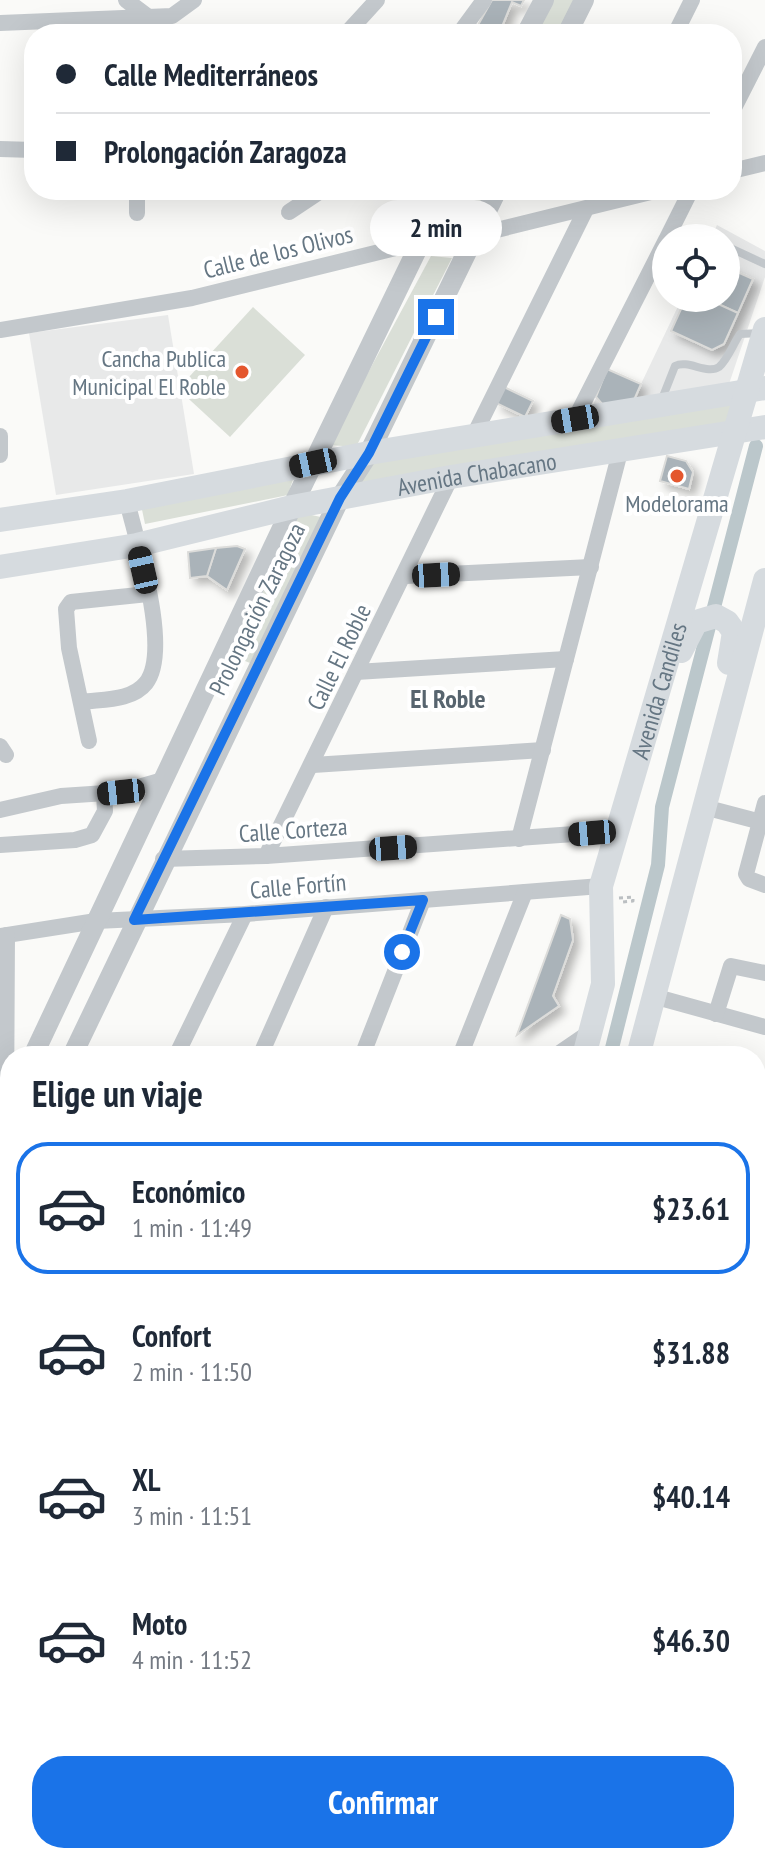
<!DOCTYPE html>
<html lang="es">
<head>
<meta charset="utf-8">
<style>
	:root { --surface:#fff; --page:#f2f2f3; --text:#1f2937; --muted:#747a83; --line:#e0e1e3; --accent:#1a73e8 }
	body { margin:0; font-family:"PT Sans Narrow",sans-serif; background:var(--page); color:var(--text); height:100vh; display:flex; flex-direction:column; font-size:30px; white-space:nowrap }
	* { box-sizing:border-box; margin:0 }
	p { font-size:26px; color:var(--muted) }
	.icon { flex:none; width:44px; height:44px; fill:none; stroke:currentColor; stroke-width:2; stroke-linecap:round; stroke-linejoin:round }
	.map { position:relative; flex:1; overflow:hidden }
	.side { position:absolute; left:0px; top:1046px; width:766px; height:818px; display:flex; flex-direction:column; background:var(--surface); border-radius:32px 32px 0 0; box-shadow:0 8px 32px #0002 }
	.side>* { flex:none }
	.hud { position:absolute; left:24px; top:24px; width:718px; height:176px; border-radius:32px; box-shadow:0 8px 32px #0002; display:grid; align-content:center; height:176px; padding:0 32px; background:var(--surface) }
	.buttons { position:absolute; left:652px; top:224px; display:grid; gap:16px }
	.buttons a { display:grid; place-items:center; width:88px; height:88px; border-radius:50%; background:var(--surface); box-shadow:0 8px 32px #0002; font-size:40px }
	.end { position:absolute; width:36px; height:36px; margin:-18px; border:10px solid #1a73e8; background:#fff; box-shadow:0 0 0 4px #fff }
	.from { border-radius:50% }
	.bubble { position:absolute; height:56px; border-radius:28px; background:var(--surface); box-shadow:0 8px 32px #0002; font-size:26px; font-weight:700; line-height:56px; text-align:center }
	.car { position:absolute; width:24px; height:48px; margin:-24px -12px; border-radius:10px; box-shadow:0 0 6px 2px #0007; background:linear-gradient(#222 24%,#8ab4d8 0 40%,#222 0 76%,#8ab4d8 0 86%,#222 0) }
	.hud b { display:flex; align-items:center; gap:28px; height:76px; font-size:30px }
	.hud b+b { border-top:2px solid var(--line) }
	.hud i { width:20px; height:20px; background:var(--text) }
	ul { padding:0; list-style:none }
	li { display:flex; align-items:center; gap:24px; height:132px; margin:0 16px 12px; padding:0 16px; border:4px solid transparent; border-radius:32px }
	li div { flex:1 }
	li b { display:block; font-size:30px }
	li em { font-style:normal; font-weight:700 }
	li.on { border-color:var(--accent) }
	li>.icon { width:72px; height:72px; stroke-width:1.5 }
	h2 { padding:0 32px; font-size:36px; line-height:96px }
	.cta { display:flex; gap:16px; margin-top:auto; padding:16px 32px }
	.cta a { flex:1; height:92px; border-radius:32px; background:var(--accent); color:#fff; font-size:32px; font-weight:700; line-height:92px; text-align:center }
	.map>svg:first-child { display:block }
</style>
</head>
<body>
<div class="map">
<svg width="765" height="1863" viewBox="0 0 765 1863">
	<defs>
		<filter id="shadow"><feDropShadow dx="6" dy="6" stdDeviation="4" flood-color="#0004"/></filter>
	</defs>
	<rect width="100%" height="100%" fill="#fafaf8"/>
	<!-- built -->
	<g fill="#e8e9e9">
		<polygon points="717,225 765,251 765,277 729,384 596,406 594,403 607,369 641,384 682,298 726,298 726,238 711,238"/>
		<polygon points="168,315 194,474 56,495 29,333"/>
	</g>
	<!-- green -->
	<g fill="#dadfd7">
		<polygon points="551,0 584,0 567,34 534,34"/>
		<polygon points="458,190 490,190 471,228 437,232"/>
		<polygon points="431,256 452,258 356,447 329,445"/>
		<polygon points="253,307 305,355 230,437 178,389"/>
		<polygon points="737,396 730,426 351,491 371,456"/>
		<polygon points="295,473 288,495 145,524 140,500"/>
		<polygon points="297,512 321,517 250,663 235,657"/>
	</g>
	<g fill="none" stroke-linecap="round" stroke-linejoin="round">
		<!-- canal -->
		<polyline stroke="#bbc7cb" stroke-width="14" points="610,1056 658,865 662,807 756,446"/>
	</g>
	<!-- building -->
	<g fill="#aab3b9" stroke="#dcdcda" stroke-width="2" filter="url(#shadow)">
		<polygon points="492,0 524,0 521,6 512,2 499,34 473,34"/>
		<polygon points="726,267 753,279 738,313 705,298 726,298"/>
		<polygon points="686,298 705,298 738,313 724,344 712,350 671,331"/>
		<polygon points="607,369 641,384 634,400 603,405 596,397"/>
		<polygon points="504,387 533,401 525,417 496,403"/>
		<polygon points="667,456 686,461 693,472 689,489 660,481"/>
		<polygon points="237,546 245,549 227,590 207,576 216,548"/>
		<polygon points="216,548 207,576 190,578 188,552"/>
		<polygon points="561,915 570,919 573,940 553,996 559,1006 517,1035"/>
		<polygon points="756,1614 765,1620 765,1629 756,1636"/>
	</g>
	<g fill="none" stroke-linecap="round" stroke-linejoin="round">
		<!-- path -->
		<polyline stroke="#bbbfc2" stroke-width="3" stroke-dasharray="4 4" stroke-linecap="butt" points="619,898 633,897 633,901 622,902"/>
		<!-- service -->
		<g stroke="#c3c8cc" stroke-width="8">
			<polyline points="728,247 765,264"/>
			<path d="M662,399l13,-33c13,-7 32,9 44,1 9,-8 14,-23 21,-33l21,-1"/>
		</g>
		<!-- minor -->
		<g stroke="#c3c8cc" stroke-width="16">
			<polyline points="126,0 171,34"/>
			<polyline points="0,23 172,16 194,0"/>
			<polyline points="346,34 377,0"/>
			<polyline points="459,34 484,0"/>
			<polyline points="675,34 692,0"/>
			<polyline points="732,112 765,47"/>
			<polyline points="0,149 34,150"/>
			<polyline points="732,171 765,163"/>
			<polyline points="289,212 322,190"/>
			<polyline points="137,213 137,190"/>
			<polyline points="667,238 691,190"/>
			<polyline points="0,330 192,298 420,242 476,235 659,190"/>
			<polyline points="575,419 666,240"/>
			<polyline points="0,436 0,455"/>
			<polyline points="473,437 586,209"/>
			<polyline points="406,576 591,567"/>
			<polyline points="356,672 566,659"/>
			<path d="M82,702c21,-3 50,-1 64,-19 26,-33 -10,-143 -19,-182"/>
			<polyline points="89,741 69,648 66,609 71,602 148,594"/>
			<polyline points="0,746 6,755"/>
			<polyline points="313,765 543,750"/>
			<polyline points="765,803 746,874 749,879 765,885"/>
			<polyline points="704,807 765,823"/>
			<polyline points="0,810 61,796 121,792 163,780"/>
			<polyline points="519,839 620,452"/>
			<polyline points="0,845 75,840 92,835 105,811 104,794"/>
			<polyline points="266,856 451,477"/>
			<polyline points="163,859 266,856 616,831"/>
			<polyline points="0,936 96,921 245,914 601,886"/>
			<polyline points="653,996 765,1027"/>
			<polyline points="716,1014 731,966 765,973"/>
			<polyline points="176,1056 245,914"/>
			<polyline points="260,1056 326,907"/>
			<polyline points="362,1056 423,900"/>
			<polyline points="460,1056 525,892"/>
			<polyline points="555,1056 590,1032"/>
			<polyline points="756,1109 765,1112"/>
			<polyline points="6,1114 7,935"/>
			<polyline points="756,1147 765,1149"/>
			<polyline points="756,1239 765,1242"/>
			<polyline points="756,1325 765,1327"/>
			<polyline points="0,1408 10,1400"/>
			<polyline points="756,1418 765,1420"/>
			<polyline points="0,1508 10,1502"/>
			<polyline points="756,1599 765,1605"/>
			<polyline points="0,1613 10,1606"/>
			<polyline points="756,1698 765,1691"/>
			<polyline points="0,1716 10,1709"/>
			<polyline points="756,1803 765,1796"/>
			<polyline points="0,1819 10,1811"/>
			<polyline points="216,1854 223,1863"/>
			<polyline points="72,1863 85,1854"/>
			<polyline points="680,1863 691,1854"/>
		</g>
		<!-- tertiary -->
		<g stroke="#c3c8cc" stroke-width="20">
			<polyline points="526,34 544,0"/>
			<polyline points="567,34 584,0"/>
			<polyline points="33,1056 292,507 446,190"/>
			<polyline points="72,1056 340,498 369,453 497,190"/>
			<polyline points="0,1128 10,1106"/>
			<polyline points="0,1213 10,1190"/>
		</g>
		<!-- secondary -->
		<g stroke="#d6dbdf" stroke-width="24">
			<polyline points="0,520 127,501 369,453 765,388"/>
			<path id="s1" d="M0,567l137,-22 155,-38 159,-30 314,-50"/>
			<polyline points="681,651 696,622 716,616 727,622 734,632 729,663"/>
			<path id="s2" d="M584,1056l19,-72 -2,-98 164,-557"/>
			<polyline points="638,1056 765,580"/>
			<polyline points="486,1854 492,1863"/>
			<polyline points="543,1854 548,1863"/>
		</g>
	</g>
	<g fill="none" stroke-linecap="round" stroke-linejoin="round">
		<!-- route -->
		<polyline stroke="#1a73e8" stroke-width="10" points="402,952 423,900 134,920 340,498 369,453 436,317"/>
	</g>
	<!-- markers -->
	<g fill="#e4572e" stroke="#fff" stroke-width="3">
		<circle cx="242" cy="372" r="8"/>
		<circle cx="677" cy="476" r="8"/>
	</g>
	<g text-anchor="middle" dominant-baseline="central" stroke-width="8" stroke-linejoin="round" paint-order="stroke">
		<!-- street labels -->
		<g font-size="24" fill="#657683" stroke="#fff">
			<text transform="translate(278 252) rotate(-14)">Calle de los Olivos</text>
			<text stroke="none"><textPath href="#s1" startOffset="486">Avenida Chabacano</textPath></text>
			<text transform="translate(257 609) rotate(-64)">Prolongación Zaragoza</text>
			<text transform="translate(339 657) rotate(-64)">Calle El Roble</text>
			<text stroke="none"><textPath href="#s2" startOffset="376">Avenida Candiles</textPath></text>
			<text transform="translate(293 830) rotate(-4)">Calle Corteza</text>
			<text transform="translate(298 886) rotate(-5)">Calle Fortín</text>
		</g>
		<!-- poi labels -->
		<g font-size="24" fill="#657683" stroke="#fff" text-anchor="end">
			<text x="226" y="358">Cancha Publica<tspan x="226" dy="28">Municipal El Roble</tspan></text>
			<text x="677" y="503" text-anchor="middle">Modelorama</text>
		</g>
		<!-- neighbourhood labels -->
		<g font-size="26" font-weight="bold" fill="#57646e" stroke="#fff">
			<text x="448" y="698">El Roble</text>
		</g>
	</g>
</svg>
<div class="buttons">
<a><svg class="icon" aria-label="locate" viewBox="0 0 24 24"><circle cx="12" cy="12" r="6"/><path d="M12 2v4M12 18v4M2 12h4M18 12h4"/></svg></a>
</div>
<i class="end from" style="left:402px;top:952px"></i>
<i class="end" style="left:436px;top:317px"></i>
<div class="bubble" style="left:370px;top:200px;width:132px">2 min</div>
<i class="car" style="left:575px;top:419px;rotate:260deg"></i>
<i class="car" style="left:313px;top:463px;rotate:258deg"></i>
<i class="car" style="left:143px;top:570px;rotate:347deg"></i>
<i class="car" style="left:436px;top:575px;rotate:87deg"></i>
<i class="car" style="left:121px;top:792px;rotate:264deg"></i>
<i class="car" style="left:592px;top:833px;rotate:265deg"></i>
<i class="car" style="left:393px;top:848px;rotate:86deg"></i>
<div class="hud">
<b><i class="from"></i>Calle Mediterráneos</b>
<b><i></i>Prolongación Zaragoza</b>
</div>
<section class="side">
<h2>Elige un viaje</h2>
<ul>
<li class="on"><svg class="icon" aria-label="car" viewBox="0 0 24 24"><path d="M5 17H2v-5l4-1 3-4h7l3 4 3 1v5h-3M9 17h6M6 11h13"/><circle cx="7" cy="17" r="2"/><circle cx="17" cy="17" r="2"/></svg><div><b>Económico</b><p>1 min · 11:49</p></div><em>$23.61</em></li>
<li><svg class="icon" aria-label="car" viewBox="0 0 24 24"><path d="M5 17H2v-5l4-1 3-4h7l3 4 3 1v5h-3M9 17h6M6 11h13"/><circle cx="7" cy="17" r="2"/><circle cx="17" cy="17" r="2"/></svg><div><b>Confort</b><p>2 min · 11:50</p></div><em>$31.88</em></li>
<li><svg class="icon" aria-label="car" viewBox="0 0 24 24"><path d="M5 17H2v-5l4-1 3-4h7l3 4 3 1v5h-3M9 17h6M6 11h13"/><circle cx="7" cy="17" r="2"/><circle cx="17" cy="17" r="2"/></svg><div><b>XL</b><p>3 min · 11:51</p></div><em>$40.14</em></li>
<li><svg class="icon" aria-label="car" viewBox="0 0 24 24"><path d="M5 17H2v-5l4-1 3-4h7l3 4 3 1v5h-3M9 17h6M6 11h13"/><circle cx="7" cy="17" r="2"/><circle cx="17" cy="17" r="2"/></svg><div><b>Moto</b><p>4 min · 11:52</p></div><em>$46.30</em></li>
</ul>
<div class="cta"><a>Confirmar</a></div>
</section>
</div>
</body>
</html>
